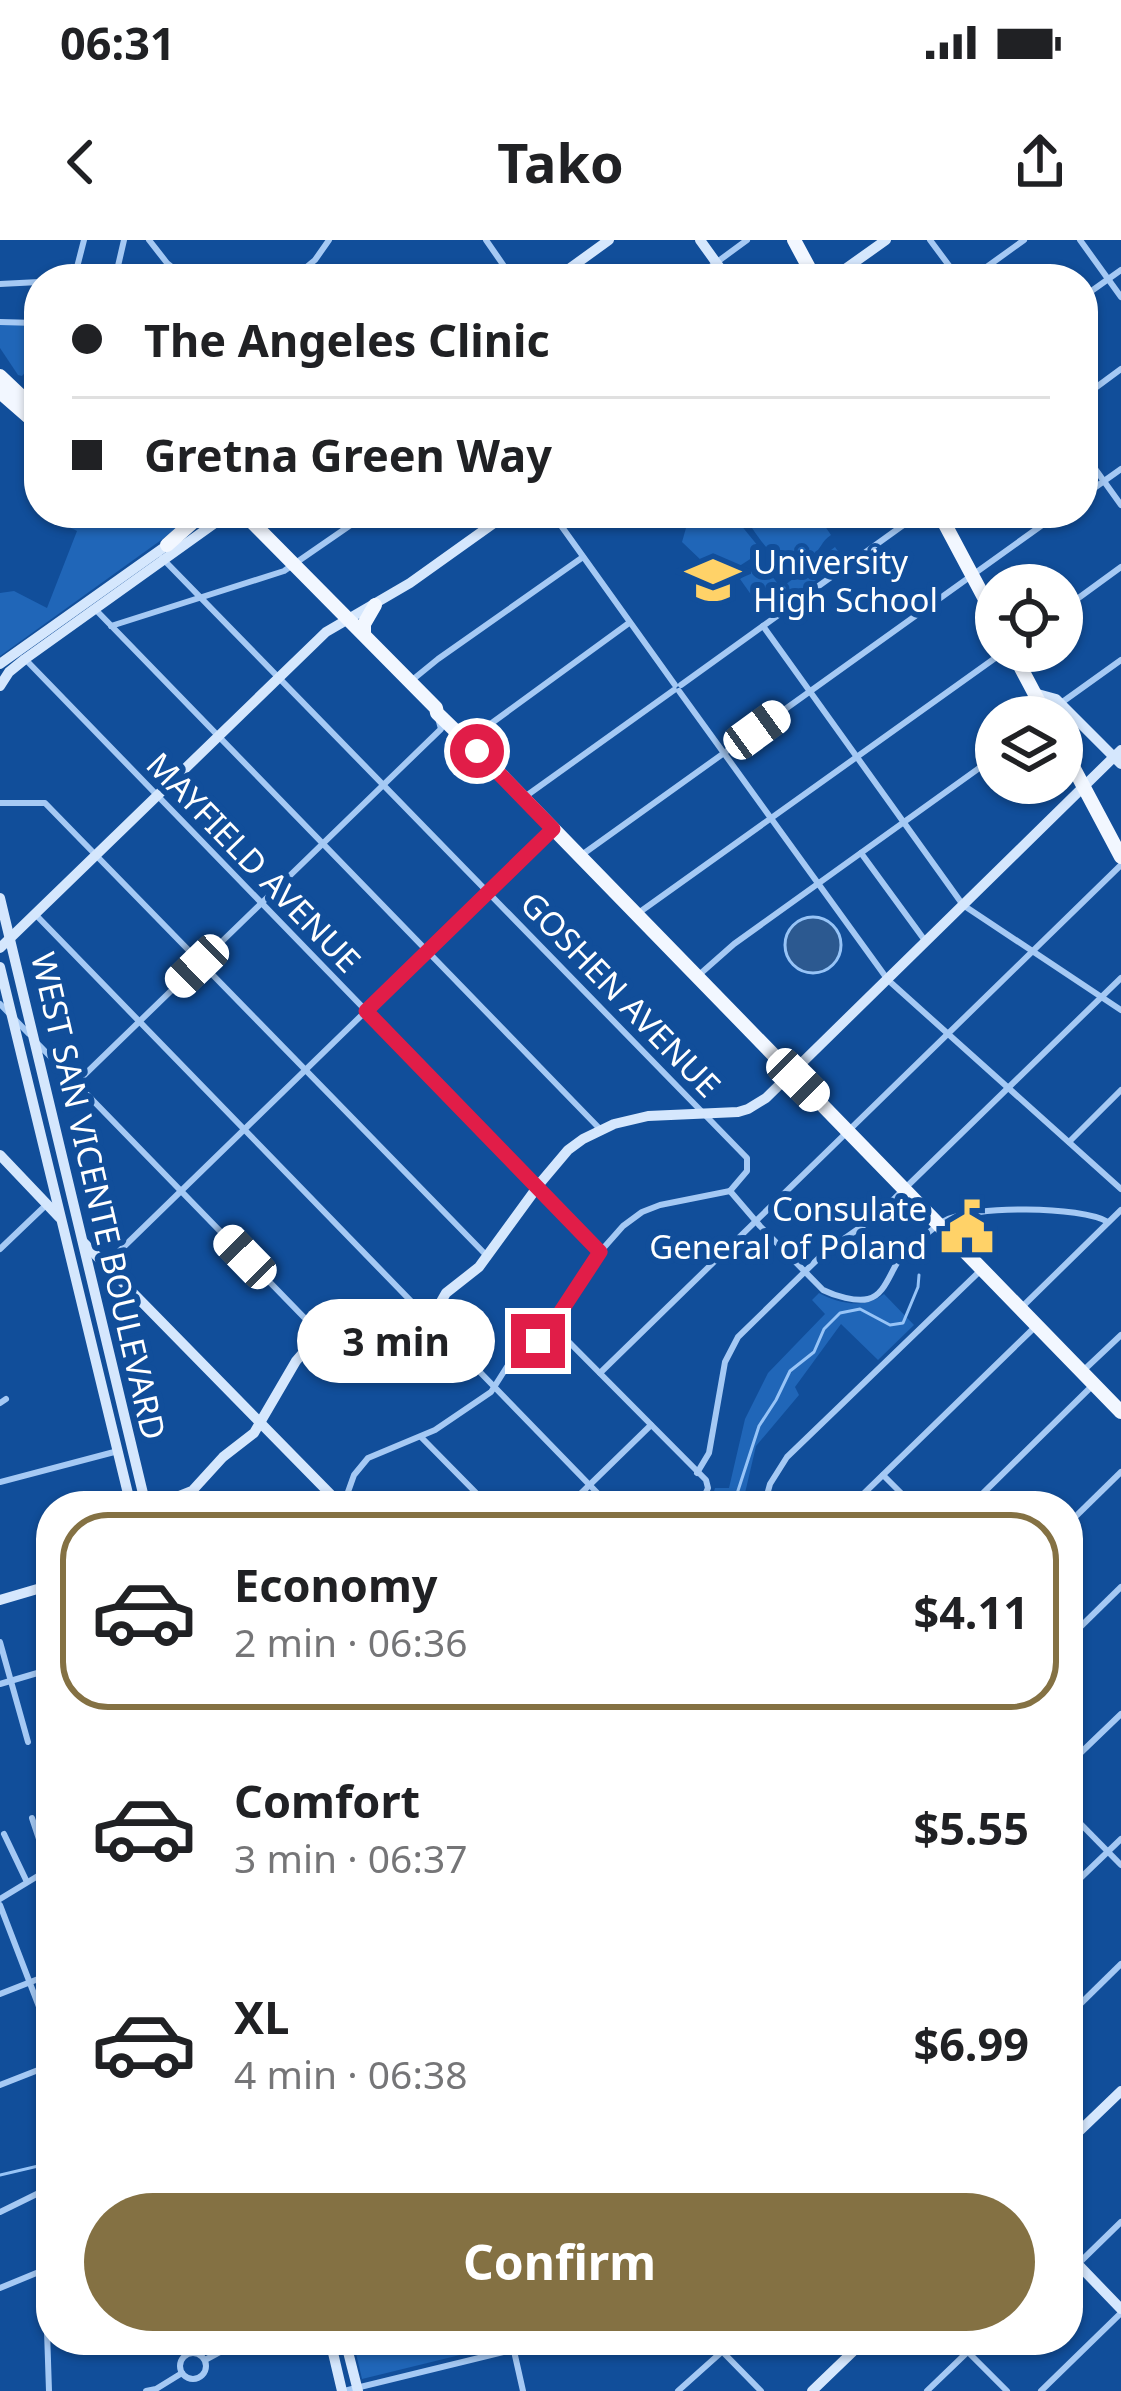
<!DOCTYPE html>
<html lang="en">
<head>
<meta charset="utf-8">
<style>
	:root { --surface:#fff; --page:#f2f2f2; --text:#202124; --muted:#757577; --line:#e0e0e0; --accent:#847143 }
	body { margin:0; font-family:"Noto Sans",sans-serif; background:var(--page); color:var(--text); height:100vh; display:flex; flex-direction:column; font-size:45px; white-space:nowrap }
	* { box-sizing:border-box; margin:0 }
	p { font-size:39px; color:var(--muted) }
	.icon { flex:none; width:66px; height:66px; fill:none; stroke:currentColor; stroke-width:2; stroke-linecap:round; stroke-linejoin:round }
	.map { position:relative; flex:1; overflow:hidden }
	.details { position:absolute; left:36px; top:1251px; width:1047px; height:864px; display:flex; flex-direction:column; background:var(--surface); border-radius:48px; box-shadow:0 3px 9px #0004 }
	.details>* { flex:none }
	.guide { position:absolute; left:24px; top:24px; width:1074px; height:264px; border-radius:48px; box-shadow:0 3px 9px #0004; display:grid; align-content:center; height:264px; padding:0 48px; background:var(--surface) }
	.tools { position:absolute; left:975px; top:324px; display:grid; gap:24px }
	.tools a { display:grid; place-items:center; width:108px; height:108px; border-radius:50%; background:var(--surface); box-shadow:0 3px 9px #0004; font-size:60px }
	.end { position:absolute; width:54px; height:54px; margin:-27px; border:15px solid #e11d48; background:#fff; box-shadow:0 0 0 6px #fff }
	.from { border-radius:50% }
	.bubble { position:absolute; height:84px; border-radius:42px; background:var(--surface); box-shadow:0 3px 9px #0004; font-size:39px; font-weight:700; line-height:84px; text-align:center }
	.car { position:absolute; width:36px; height:72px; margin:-36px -18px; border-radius:15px; box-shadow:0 0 9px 3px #0007; background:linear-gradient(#fff 24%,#345 0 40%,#fff 0 76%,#345 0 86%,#fff 0) }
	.guide b { display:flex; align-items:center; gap:42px; height:114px; font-size:45px }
	.guide b+b { border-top:3px solid var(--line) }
	.guide i { width:30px; height:30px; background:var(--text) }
	ul { padding:21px 0 0; list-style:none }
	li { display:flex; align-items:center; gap:36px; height:198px; margin:0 24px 18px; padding:0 24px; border:6px solid transparent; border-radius:48px }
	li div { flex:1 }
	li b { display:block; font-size:45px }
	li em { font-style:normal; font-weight:700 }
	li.selected { border-color:var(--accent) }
	li>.icon { width:108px; height:108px; stroke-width:1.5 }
	.primary-button { display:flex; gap:24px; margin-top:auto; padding:24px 48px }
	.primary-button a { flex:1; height:138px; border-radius:72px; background:var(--accent); color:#fff; font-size:48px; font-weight:700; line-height:138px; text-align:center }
	.status { display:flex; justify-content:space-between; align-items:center; height:84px; padding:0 60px; background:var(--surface); direction:ltr }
	.status svg { height:33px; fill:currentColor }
	header { display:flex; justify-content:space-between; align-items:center; height:156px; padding:0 48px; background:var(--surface); font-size:54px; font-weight:700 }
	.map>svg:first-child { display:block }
</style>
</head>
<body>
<div class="status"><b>06:31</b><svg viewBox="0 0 49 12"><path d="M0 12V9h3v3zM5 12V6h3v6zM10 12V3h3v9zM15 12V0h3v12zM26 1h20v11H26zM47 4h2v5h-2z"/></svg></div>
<header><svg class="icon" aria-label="back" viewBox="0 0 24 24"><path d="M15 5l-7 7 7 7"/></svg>Tako<svg class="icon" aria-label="share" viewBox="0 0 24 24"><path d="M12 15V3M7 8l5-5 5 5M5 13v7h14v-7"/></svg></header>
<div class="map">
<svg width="1121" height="2151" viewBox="0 0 1121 2151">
	<rect width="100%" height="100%" fill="#114e9a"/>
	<!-- green -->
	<g fill="#2066b8">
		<polygon points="39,83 39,117 22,136 18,135 0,108 0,85"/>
		<polygon points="42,273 187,273 178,280 182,285 0,416 0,353 14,351 47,368 77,291"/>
		<polygon points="696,273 731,273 758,306 758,314 727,334 720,335 711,323 703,322 682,302 686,288"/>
		<path d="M742,273h74l15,22c-10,6 -10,15 -20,22 -32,22 -54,-23 -69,-44z"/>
		<polygon points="835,307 844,320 788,360 786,357 764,373 740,339 762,323 781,348"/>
		<path d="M819,1053c20,11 46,16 65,1l30,31 -36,35 -37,-36 -46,63 4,8 -43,51 -14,60h-17l-13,-8 3,-10h14l16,-69 23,-46 57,-59 -13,-14z"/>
		<polygon points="353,2100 521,2100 362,2139"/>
	</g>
	<!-- water -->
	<circle fill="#2c5990" stroke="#97c4f7" stroke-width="3" cx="813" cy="705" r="28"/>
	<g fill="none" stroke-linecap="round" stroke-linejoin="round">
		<!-- stream -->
		<g stroke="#97c4f7" stroke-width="3">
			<polyline points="733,1266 759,1186 776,1160 790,1131 814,1112 824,1089 840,1073 860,1069 890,1085 903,1083 918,1047 919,1035"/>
			<polyline points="0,1935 51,1923"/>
		</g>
		<!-- street -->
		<g stroke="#a5c9f4" stroke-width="6">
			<polyline points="149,0 167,23 187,39"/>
			<polyline points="486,0 513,39"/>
			<polyline points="930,0 959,39"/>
			<polyline points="1080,0 1121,57"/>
			<polyline points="75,35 112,39"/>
			<polyline points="56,39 75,35 84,0"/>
			<polyline points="115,39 124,0"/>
			<polyline points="292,39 315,20 329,0"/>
			<polyline points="694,39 747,0"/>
			<polyline points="970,39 1024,0"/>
			<polyline points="0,44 39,42"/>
			<polyline points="1083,57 1121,30"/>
			<polyline points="0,82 36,83 39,77"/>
			<polyline points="1083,157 1121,129"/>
			<polyline points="1083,212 1121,265"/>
			<polyline points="1083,256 1121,229"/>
			<polyline points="552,273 675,445"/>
			<polyline points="897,273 904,285"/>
			<polyline points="162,318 747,918 747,931 730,951"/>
			<polyline points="94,368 600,889"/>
			<polyline points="1062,370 1121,327"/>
			<polyline points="111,386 284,331 368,273"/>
			<polyline points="763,386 963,665 1121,770"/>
			<polyline points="25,419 600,1012"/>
			<polyline points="411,441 438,419 583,317"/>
			<polyline points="681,445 920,273"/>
			<polyline points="679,451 888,740 1121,949"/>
			<polyline points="1061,463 1121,420"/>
			<polyline points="467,501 629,383"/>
			<polyline points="526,556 674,450"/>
			<polyline points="0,563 45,563 488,1017"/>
			<polyline points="861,613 926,702"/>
			<polyline points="583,614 1059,273"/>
			<polyline points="35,674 610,1266"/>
			<polyline points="637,674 1005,411"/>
			<polyline points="700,734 734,704 996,516"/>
			<polyline points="0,764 29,794"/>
			<polyline points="38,804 326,1100"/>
			<polyline points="76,843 441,489 438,478"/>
			<polyline points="1069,902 1121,850"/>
			<path d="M730,951l30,35 63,64c12,6 33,12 45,9 18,-4 23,-31 34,-43 8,-8 33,-30 42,-35 28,-16 137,-15 164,1"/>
			<polyline points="0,1009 45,966"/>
			<polyline points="105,1025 553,589"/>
			<polyline points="1023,1066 1121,970"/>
			<polyline points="552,1085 706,1240 708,1248 700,1266"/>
			<polyline points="1085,1129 1121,1095"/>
			<polyline points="600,1133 1121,625"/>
			<polyline points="0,1163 6,1159"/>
			<polyline points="421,1197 489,1266"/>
			<polyline points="697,1233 709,1213 725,1122 738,1097 825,1012 871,980 895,958 1121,738"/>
			<polyline points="883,1235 914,1266"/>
			<polyline points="0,1242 118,1211"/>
			<polyline points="343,1266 354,1235 368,1218 435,1190 491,1152 510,1122 547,1091 600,1012 623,986 642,972 660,965 730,951"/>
			<polyline points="568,1266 651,1185"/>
			<polyline points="764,1266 770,1244 787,1217 982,1029"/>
			<polyline points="851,1266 1037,1085"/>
			<polyline points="970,1266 1091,1147"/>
			<polyline points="1068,1284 1121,1232"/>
			<polyline points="1068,1399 1121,1347"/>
			<polyline points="0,1402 28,1502"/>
			<polyline points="0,1444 51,1429"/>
			<polyline points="1068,1525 1121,1474"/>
			<polyline points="1068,1571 1121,1625"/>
			<polyline points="32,1578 49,1629"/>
			<polyline points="4,1594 26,1640"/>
			<polyline points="1068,1650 1121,1599"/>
			<polyline points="0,1659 51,1628"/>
			<polyline points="0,1665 51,1798"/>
			<polyline points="0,1754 51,1734"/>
			<polyline points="1068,1776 1121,1724"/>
			<polyline points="0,1845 51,1825"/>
			<polyline points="0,1972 51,1947"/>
			<polyline points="1078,2024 1121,1982"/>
			<polyline points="45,2030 49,2151"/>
			<polyline points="0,2048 51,2027"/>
			<polyline points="711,2100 761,2151"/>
			<polyline points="956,2100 1007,2151"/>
			<polyline points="514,2111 523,2151"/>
			<circle cx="193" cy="2126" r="13"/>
			<polyline points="205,2120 242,2100"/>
			<polyline points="146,2151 156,2149 182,2133"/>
			<polyline points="344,2151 552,2100"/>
			<polyline points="678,2151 735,2100"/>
			<polyline points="927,2151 980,2100"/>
			<polyline points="1041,2151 1121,2073"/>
		</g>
		<!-- secondary -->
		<g stroke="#d5e7fd" stroke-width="10">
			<polyline points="700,0 728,39"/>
			<polyline points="555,39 609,0"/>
			<polyline points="831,39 886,0"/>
			<polyline points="0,424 173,301"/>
			<polyline points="0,446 9,432 25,419 229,273"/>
			<polyline points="1034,453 1056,459 1121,524"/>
			<polyline points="0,658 146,1266"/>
			<polyline points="0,708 326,392 410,343 508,273"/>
			<polyline points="0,727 131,1266"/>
			<polyline points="0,915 59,977"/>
			<polyline points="84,1003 342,1266"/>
			<polyline points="154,1266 192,1251 223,1217 254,1193 296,1121 309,1106 318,1102 328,1103 350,1119 369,1121 383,1116 420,1090 430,1081 446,1053 479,1027 541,942 568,910 583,899 614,884 648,876 738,872 748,869 766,858 1121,510"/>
			<polyline points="0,1360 51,1345"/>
			<polyline points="1068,1902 1121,1851"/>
			<polyline points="1068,2014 1121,2069"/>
			<polyline points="330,2100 342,2151"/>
			<polyline points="345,2100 358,2151"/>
			<polyline points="812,2151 865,2100"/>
		</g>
		<!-- primary -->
		<g stroke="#f2f7ff" stroke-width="14">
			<polyline points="794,0 815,39"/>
			<polyline points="0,136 39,173"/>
			<polyline points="0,152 39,186"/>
			<polyline points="243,273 436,468 437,473 502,536 1121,1172"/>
			<polyline points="939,273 996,380"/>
			<polyline points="167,305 203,273"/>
			<polyline points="364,393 364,384 375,365"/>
			<polyline points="1012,411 1047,477"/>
			<polyline points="1062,506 1121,617"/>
		</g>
	</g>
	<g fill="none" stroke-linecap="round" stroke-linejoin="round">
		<!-- route -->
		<polyline stroke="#e11d48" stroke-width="15" points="477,511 553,589 366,771 600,1012 552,1085 538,1101"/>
	</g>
	<!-- icons -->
	<defs>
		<symbol id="school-bare" viewBox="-9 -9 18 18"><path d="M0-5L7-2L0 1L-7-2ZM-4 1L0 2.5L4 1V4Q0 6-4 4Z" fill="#ffd268" stroke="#114e9a" stroke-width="2.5" paint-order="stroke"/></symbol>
		<symbol id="civic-bare" viewBox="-9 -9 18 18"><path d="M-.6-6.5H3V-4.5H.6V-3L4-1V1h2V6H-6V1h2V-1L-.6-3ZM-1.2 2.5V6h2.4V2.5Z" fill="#ffd268" stroke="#114e9a" stroke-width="2.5" paint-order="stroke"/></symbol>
	</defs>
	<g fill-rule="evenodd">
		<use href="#school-bare" x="675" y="302" width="76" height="76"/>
		<use href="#civic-bare" x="929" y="949" width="76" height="76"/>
	</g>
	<g text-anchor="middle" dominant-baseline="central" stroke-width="12" stroke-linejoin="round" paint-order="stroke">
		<!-- poi labels -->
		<g font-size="33" fill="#fff" stroke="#114e9a" text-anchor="start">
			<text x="753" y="321">University<tspan x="753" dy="38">High School</tspan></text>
			<text x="927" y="968" text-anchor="end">Consulate<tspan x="927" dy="38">General of Poland</tspan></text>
		</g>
		<!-- street labels -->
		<g font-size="33" fill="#fff" stroke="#114e9a">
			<text transform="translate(254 622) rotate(46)">MAYFIELD AVENUE</text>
			<text transform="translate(621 754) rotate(46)">GOSHEN AVENUE</text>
			<text transform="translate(99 956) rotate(77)">WEST SAN VICENTE BOULEVARD</text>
		</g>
	</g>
</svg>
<div class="tools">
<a><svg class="icon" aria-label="locate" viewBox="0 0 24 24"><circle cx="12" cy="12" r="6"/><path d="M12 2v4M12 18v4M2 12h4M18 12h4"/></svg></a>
<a><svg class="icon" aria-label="layers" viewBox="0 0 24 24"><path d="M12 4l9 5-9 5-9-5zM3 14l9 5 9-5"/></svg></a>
</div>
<i class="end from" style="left:477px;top:511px"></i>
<i class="end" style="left:538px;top:1101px"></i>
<div class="bubble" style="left:297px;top:1059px;width:198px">3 min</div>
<i class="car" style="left:757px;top:490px;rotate:54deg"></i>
<i class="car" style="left:197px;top:726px;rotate:226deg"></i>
<i class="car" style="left:798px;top:840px;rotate:135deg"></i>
<i class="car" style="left:245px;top:1017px;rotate:316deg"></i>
<div class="guide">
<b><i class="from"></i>The Angeles Clinic</b>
<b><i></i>Gretna Green Way</b>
</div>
<section class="details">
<ul>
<li class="selected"><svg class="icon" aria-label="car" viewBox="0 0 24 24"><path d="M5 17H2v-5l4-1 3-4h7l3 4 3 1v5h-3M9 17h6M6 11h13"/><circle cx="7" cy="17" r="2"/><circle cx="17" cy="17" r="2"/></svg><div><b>Economy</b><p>2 min · 06:36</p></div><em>$4.11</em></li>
<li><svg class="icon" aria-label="car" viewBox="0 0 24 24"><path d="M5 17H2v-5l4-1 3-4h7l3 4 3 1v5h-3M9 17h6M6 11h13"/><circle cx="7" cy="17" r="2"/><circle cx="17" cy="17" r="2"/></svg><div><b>Comfort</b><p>3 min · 06:37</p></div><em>$5.55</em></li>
<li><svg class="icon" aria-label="car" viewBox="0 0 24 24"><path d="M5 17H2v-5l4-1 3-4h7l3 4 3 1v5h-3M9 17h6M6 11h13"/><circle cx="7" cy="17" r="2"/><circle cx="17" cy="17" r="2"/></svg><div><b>XL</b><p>4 min · 06:38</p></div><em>$6.99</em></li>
</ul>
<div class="primary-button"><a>Confirm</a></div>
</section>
</div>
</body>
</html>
